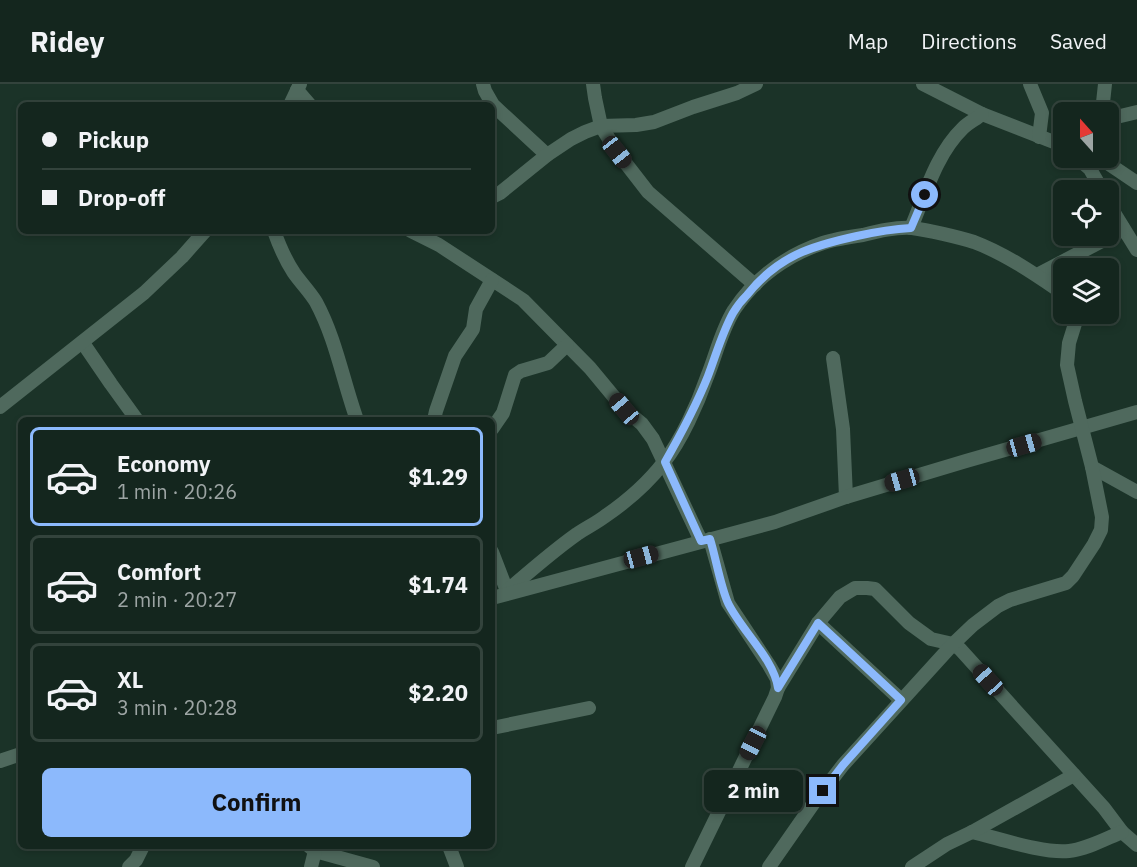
<!DOCTYPE html>
<html lang="en">
<head>
<meta charset="utf-8">
<style>
	:root { --surface:#14261e; --page:#1d2e27; --text:#f1f3f6; --muted:#9da5a4; --line:#33433c; --accent:#8cb9fc }
	body { margin:0; font-family:"IBM Plex Sans",sans-serif; background:var(--page); color:var(--text); height:100vh; display:flex; flex-direction:column; font-size:22px; white-space:nowrap }
	* { box-sizing:border-box; margin:0 }
	p { font-size:20px; color:var(--muted) }
	.icon { flex:none; width:33px; height:33px; fill:none; stroke:currentColor; stroke-width:2; stroke-linecap:round; stroke-linejoin:round }
	.map { position:relative; flex:1; overflow:hidden }
	.sheet { position:absolute; left:18px; top:333px; width:477px; height:432px; display:flex; flex-direction:column; background:var(--surface); border-radius:9px; box-shadow:0 3px 9px #0003,0 0 0 2px var(--line) }
	.sheet>* { flex:none }
	.top-card { position:absolute; left:18px; top:18px; width:477px; height:132px; border-radius:9px; box-shadow:0 3px 9px #0003,0 0 0 2px var(--line); display:grid; align-content:center; height:132px; padding:0 24px; background:var(--surface) }
	.needle { width:39px; rotate:339deg }
	.controls { position:absolute; left:1053px; top:18px; display:grid; gap:12px }
	.controls a { display:grid; place-items:center; width:66px; height:66px; border-radius:9px; background:var(--surface); box-shadow:0 3px 9px #0003,0 0 0 2px var(--line); font-size:30px }
	.end { position:absolute; width:27px; height:27px; margin:-14px; border:8px solid #8cb9fc; background:#111; box-shadow:0 0 0 3px #111 }
	.from { border-radius:50% }
	.bubble { position:absolute; height:42px; border-radius:9px; background:var(--surface); box-shadow:0 3px 9px #0003,0 0 0 2px var(--line); font-size:20px; font-weight:700; line-height:42px; text-align:center }
	.car { position:absolute; width:18px; height:36px; margin:-18px -9px; border-radius:8px; box-shadow:0 0 4px 2px #0007; background:linear-gradient(#222 24%,#8ab4d8 0 40%,#222 0 76%,#8ab4d8 0 86%,#222 0) }
	.top-card b { display:flex; align-items:center; gap:21px; height:57px; font-size:22px }
	.top-card b+b { border-top:2px solid var(--line) }
	.top-card i { width:15px; height:15px; background:var(--text) }
	ul { padding:10px 0 0; list-style:none }
	li { display:flex; align-items:center; gap:18px; height:99px; margin:0 12px 9px; padding:0 12px; border:3px solid var(--line); border-radius:9px }
	li div { flex:1 }
	li b { display:block; font-size:22px }
	li em { font-style:normal; font-weight:700 }
	li.on { border-color:var(--accent) }
	li>.icon { width:54px; height:54px; stroke-width:1.5 }
	.button { display:flex; gap:12px; margin-top:auto; padding:12px 24px }
	.button a { flex:1; height:69px; border-radius:9px; background:var(--accent); color:#111; font-size:24px; font-weight:700; line-height:69px; text-align:center }
	header { display:flex; align-items:center; gap:36px; box-sizing:border-box; height:84px; padding:0 30px; background:var(--surface); border-bottom:2px solid var(--line) }
	header strong { font-size:28px }
	nav { display:flex; gap:33px; margin-inline-start:auto; font-size:21px }
	.map>svg:first-child { display:block }
</style>
</head>
<body>
<header>
<strong>Ridey</strong>
<nav><a>Map</a><a>Directions</a><a>Saved</a></nav>
</header>
<div class="map">
<svg width="1137" height="783" viewBox="0 0 1137 783">
	<rect width="100%" height="100%" fill="#1b3328"/>
	<g fill="none" stroke-linecap="round" stroke-linejoin="round">
		<!-- minor -->
		<g stroke="#4f695d" stroke-width="14">
			<polyline points="483,0 485,7 493,21 547,71"/>
			<polyline points="593,0 595,14 601,42 617,68 648,108 755,201"/>
			<polyline points="923,0 982,30 1059,60 1064,63"/>
			<polyline points="1030,0 1042,29 1039,53"/>
			<polyline points="297,6 310,21"/>
			<polyline points="290,21 300,0"/>
			<polyline points="1102,28 1105,0"/>
			<polyline points="1108,35 1137,28"/>
			<polyline points="1077,74 1090,85 1102,106"/>
			<polyline points="1100,74 1137,99"/>
			<polyline points="492,113 500,109 547,71 571,55 585,48 601,42 636,41 654,38 693,23 737,9 756,0"/>
			<polyline points="1108,119 1137,166"/>
			<path d="M911,144c14,-33 25,-74 52,-100 5,-5 13,-9 19,-14"/>
			<path d="M274,147c5,14 12,30 20,42 7,10 16,19 22,29 20,37 27,79 41,118"/>
			<polyline points="411,147 439,161 523,216 590,284 624,325 642,340 653,355 701,457"/>
			<polyline points="1049,196 1041,189 1100,158 1112,153 1123,144"/>
			<polyline points="83,259 111,300 137,336"/>
			<polyline points="833,274 843,345 846,413"/>
			<polyline points="0,323 144,209 182,173 205,147"/>
			<polyline points="434,336 436,327 455,272 473,245 476,225 492,196"/>
			<polyline points="492,345 503,329 515,291 521,287 548,279 567,261"/>
			<polyline points="1092,383 1137,408"/>
			<polyline points="492,468 507,507"/>
			<path d="M505,510l2,-3c23,-20 46,-40 70,-57 9,-6 19,-11 27,-17 22,-15 44,-34 60,-55 17,-21 34,-59 43,-85 9,-22 14,-46 27,-67 21,-32 53,-55 89,-67 12,-4 26,-6 40,-8 16,-4 32,-8 49,-7 16,2 46,9 62,14 32,12 62,33 90,52"/>
			<polyline points="492,514 775,438 846,413 966,377 1137,328"/>
			<polyline points="818,539 901,616"/>
			<polyline points="778,604 818,539 840,513 855,504 867,504 875,505 909,539 931,555 953,560 960,565 1104,724 1122,748 1137,761"/>
			<polyline points="492,644 589,624"/>
			<polyline points="0,677 21,670"/>
			<path d="M972,748c26,6 72,22 97,19 18,-2 36,-12 53,-19"/>
			<polyline points="309,762 315,767 373,783"/>
			<polyline points="449,762 457,783"/>
			<polyline points="129,783 136,776 143,762"/>
			<polyline points="311,783 315,767"/>
			<polyline points="692,783 775,613 778,604 777,595 769,581 728,519 710,455"/>
			<polyline points="769,783 813,720 843,681 953,560 973,541 998,522 1010,516 1066,499 1073,492 1094,460 1101,446 1102,433 1092,383 1075,317 1067,281 1069,259 1078,230"/>
			<polyline points="912,783 947,760 972,748 1074,691"/>
		</g>
	</g>
	<g fill="none" stroke-linecap="round" stroke-linejoin="round">
		<!-- route -->
		<path stroke="#8cb9fc" stroke-width="8" d="M823,707l20,-26 58,-65 -83,-77 -40,65c-4,-29 -37,-58 -50,-85 -8,-18 -12,-45 -18,-64l-9,2 -36,-79c16,-28 31,-56 43,-86 8,-21 14,-43 25,-63 4,-7 9,-13 14,-18 31,-39 64,-49 110,-59 18,-4 35,-7 54,-8l14,-33"/>
	</g>
</svg>
<div class="controls">
<a><svg class="needle" viewBox="-14 -14 28 28"><path d="M0-13l5 13h-10z" fill="#e53935"/><path d="M0 13l5-13h-10z" fill="#9da5a4"/></svg></a>
<a><svg class="icon" aria-label="locate" viewBox="0 0 24 24"><circle cx="12" cy="12" r="6"/><path d="M12 2v4M12 18v4M2 12h4M18 12h4"/></svg></a>
<a><svg class="icon" aria-label="layers" viewBox="0 0 24 24"><path d="M12 4l9 5-9 5-9-5zM3 14l9 5 9-5"/></svg></a>
</div>
<i class="end from" style="left:925px;top:111px"></i>
<i class="end" style="left:823px;top:707px"></i>
<div class="bubble" style="left:704px;top:686px;width:99px">2 min</div>
<i class="car" style="left:617px;top:68px;rotate:142deg"></i>
<i class="car" style="left:624px;top:325px;rotate:320deg"></i>
<i class="car" style="left:1024px;top:361px;rotate:74deg"></i>
<i class="car" style="left:902px;top:396px;rotate:254deg"></i>
<i class="car" style="left:641px;top:473px;rotate:75deg"></i>
<i class="car" style="left:988px;top:596px;rotate:318deg"></i>
<i class="car" style="left:753px;top:659px;rotate:207deg"></i>
<div class="top-card">
<b><i class="from"></i>Pickup</b>
<b><i></i>Drop-off</b>
</div>
<section class="sheet">
<ul>
<li class="on"><svg class="icon" aria-label="car" viewBox="0 0 24 24"><path d="M5 17H2v-5l4-1 3-4h7l3 4 3 1v5h-3M9 17h6M6 11h13"/><circle cx="7" cy="17" r="2"/><circle cx="17" cy="17" r="2"/></svg><div><b>Economy</b><p>1 min · 20:26</p></div><em>$1.29</em></li>
<li><svg class="icon" aria-label="car" viewBox="0 0 24 24"><path d="M5 17H2v-5l4-1 3-4h7l3 4 3 1v5h-3M9 17h6M6 11h13"/><circle cx="7" cy="17" r="2"/><circle cx="17" cy="17" r="2"/></svg><div><b>Comfort</b><p>2 min · 20:27</p></div><em>$1.74</em></li>
<li><svg class="icon" aria-label="car" viewBox="0 0 24 24"><path d="M5 17H2v-5l4-1 3-4h7l3 4 3 1v5h-3M9 17h6M6 11h13"/><circle cx="7" cy="17" r="2"/><circle cx="17" cy="17" r="2"/></svg><div><b>XL</b><p>3 min · 20:28</p></div><em>$2.20</em></li>
</ul>
<div class="button"><a>Confirm</a></div>
</section>
</div>
</body>
</html>
